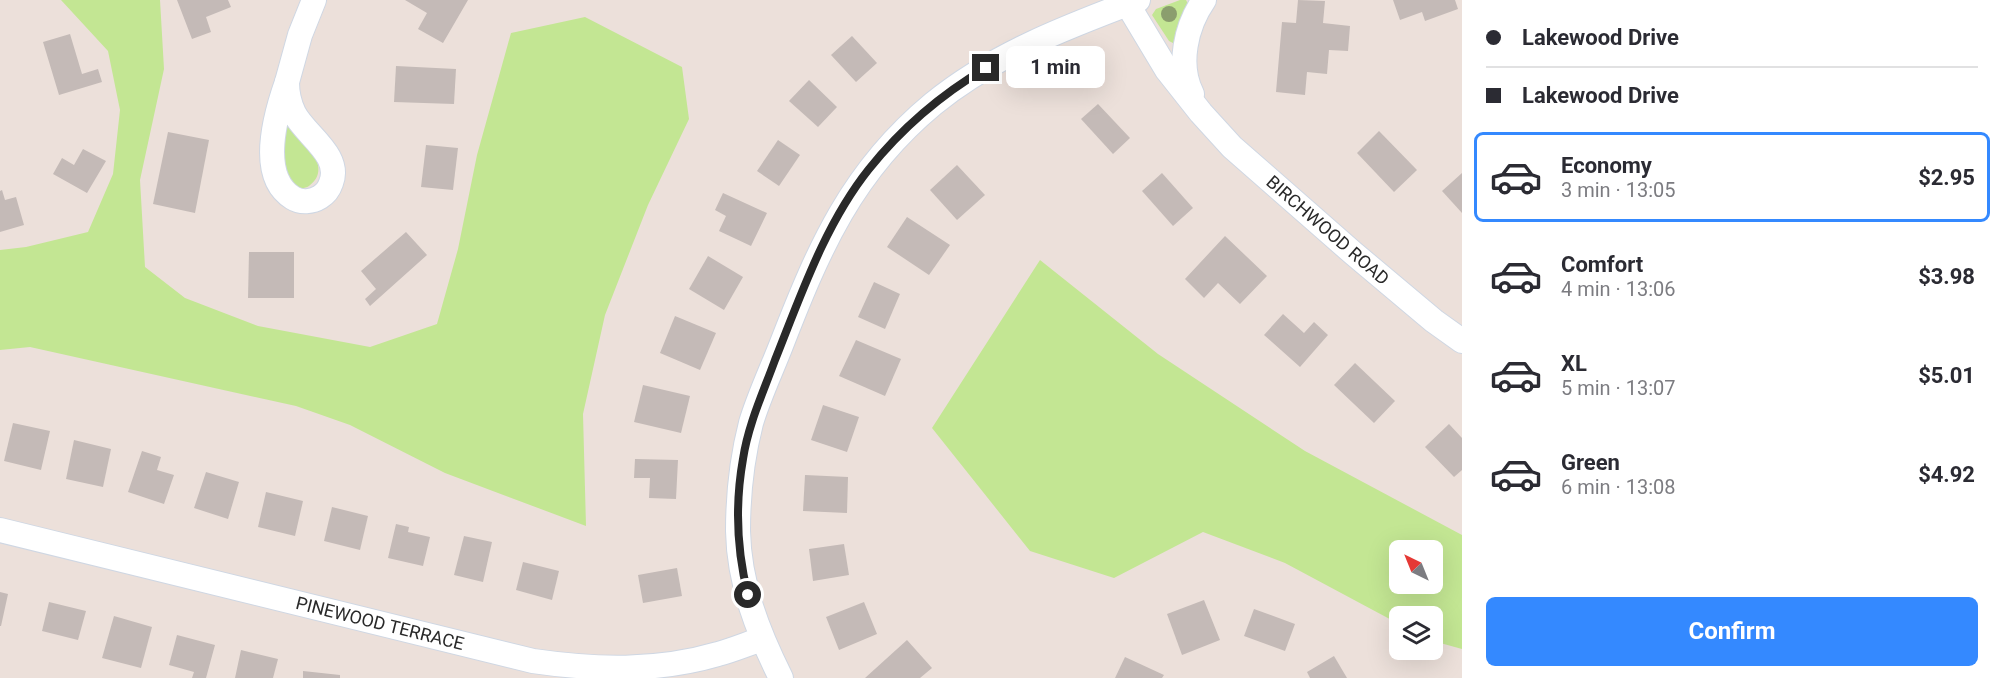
<!DOCTYPE html>
<html lang="en">
<head>
<meta charset="utf-8">
<style>
	:root { --surface:#fff; --page:#f7f7f7; --text:#2b2b33; --muted:#7c7c81; --line:#e1e1e2; --accent:#3489ff }
	body { margin:0; font-family:Roboto,sans-serif; background:var(--page); color:var(--text); height:100vh; display:flex; flex-direction:column; font-size:22px; white-space:nowrap }
	* { box-sizing:border-box; margin:0 }
	p { font-size:20px; color:var(--muted) }
	.icon { flex:none; width:33px; height:33px; fill:none; stroke:currentColor; stroke-width:2; stroke-linecap:round; stroke-linejoin:round }
	.map { position:relative; flex:1; overflow:hidden }
	.panel { display:flex; flex-direction:column; background:var(--surface); width:540px }
	.panel>* { flex:none }
	.hud { display:grid; align-content:center; height:132px; padding:0 24px; background:var(--surface) }
	.needle { width:39px; rotate:317deg }
	.buttons { position:absolute; left:1389px; top:540px; display:grid; gap:12px }
	.buttons a { display:grid; place-items:center; width:54px; height:54px; border-radius:9px; background:var(--surface); box-shadow:0 6px 24px #0002; font-size:30px }
	.end { position:absolute; width:27px; height:27px; margin:-14px; border:8px solid #292929; background:#fff; box-shadow:0 0 0 3px #fff }
	.from { border-radius:50% }
	.bubble { position:absolute; height:42px; border-radius:9px; background:var(--surface); box-shadow:0 6px 24px #0002; font-size:20px; font-weight:700; line-height:42px; text-align:center }
	.hud b { display:flex; align-items:center; gap:21px; height:57px; font-size:22px }
	.hud b+b { border-top:2px solid var(--line) }
	.hud i { width:15px; height:15px; background:var(--text) }
	ul { padding:0; list-style:none }
	li { display:flex; align-items:center; gap:18px; height:90px; margin:0 12px 9px; padding:0 12px; border:3px solid transparent; border-radius:9px }
	li div { flex:1 }
	li b { display:block; font-size:22px }
	li em { font-style:normal; font-weight:700 }
	li.active { border-color:var(--accent) }
	li>.icon { width:54px; height:54px; stroke-width:1.5 }
	.button { display:flex; gap:12px; margin-top:auto; padding:12px 24px }
	.button a { flex:1; height:69px; border-radius:9px; background:var(--accent); color:#fff; font-size:24px; font-weight:700; line-height:69px; text-align:center }
	main { display:flex; flex:1; min-height:0 }
	.map>svg:first-child { display:block }
</style>
</head>
<body>
<main>
<div class="map">
<svg width="1462" height="678" viewBox="0 0 1462 678">
	<rect width="100%" height="100%" fill="#ece0da"/>
	<!-- green -->
	<g fill="#c3e693" fill-rule="evenodd">
		<polygon points="61,0 160,0 164,69 140,180 145,267 185,298 258,326 370,347 437,324 458,249 477,155 511,33 585,17 682,67 689,119 648,205 605,315 583,414 586,526 445,473 350,425 296,406 30,347 0,350 0,250 26,247 88,232 113,174 120,110 108,51"/>
		<polygon points="1180,0 1186,0 1189,6 1175,44 1169,41 1152,15 1156,9"/>
		<path d="M282,117c14,15 55,49 27,69 -8,5 -15,0 -22,-4l-10,-47z"/>
		<path d="M1040,260l118,94 147,97 157,84v114l-29,-8 -1,-25h-32l-1,8 -114,-61 -82,-31 -89,46 -84,-27 -98,-123zM1432,550v34h-32v-34z"/>
	</g>
	<!-- building -->
	<g fill="#c4bab7">
		<polygon points="177,0 228,0 231,7 206,17 211,32 192,39"/>
		<polygon points="405,0 468,0 443,43 418,29 427,13"/>
		<polygon points="1298,0 1325,1 1323,23 1350,26 1348,51 1329,50 1327,74 1307,72 1305,95 1276,92 1282,22 1296,23"/>
		<polygon points="1393,0 1455,0 1458,9 1425,21 1422,12 1400,20"/>
		<polygon points="70,34 82,74 98,69 102,82 59,95 43,42"/>
		<polygon points="852,36 877,63 856,82 831,55"/>
		<polygon points="396,66 456,69 454,104 394,102"/>
		<polygon points="809,80 837,107 818,127 789,101"/>
		<polygon points="1098,104 1130,138 1113,154 1081,119"/>
		<polygon points="1379,131 1417,170 1394,192 1357,153"/>
		<polygon points="168,132 209,140 195,213 153,204"/>
		<polygon points="778,140 800,155 779,186 757,171"/>
		<polygon points="426,145 458,148 453,190 421,187"/>
		<polygon points="83,149 106,161 87,193 53,174 62,158 74,165"/>
		<polygon points="957,165 985,195 957,220 930,190"/>
		<polygon points="1162,173 1193,208 1173,226 1142,191"/>
		<polygon points="1462,173 1462,213 1442,191"/>
		<polygon points="2,190 5,200 16,197 24,225 0,232 0,191"/>
		<polygon points="723,193 767,213 751,246 719,231 726,216 715,210"/>
		<polygon points="907,217 950,245 929,275 887,247"/>
		<polygon points="406,232 427,255 370,306 365,299 376,289 361,271"/>
		<polygon points="1225,236 1267,276 1240,304 1218,283 1204,298 1185,279"/>
		<polygon points="249,252 294,252 294,298 248,298"/>
		<polygon points="708,256 743,277 724,310 689,289"/>
		<polygon points="874,282 900,294 885,329 858,317"/>
		<polygon points="1283,314 1304,333 1314,322 1328,335 1300,367 1264,335"/>
		<polygon points="675,316 716,333 700,370 660,353"/>
		<polygon points="856,340 901,359 885,396 839,376"/>
		<polygon points="1355,363 1395,401 1374,423 1334,385"/>
		<polygon points="643,385 690,396 681,433 634,422"/>
		<polygon points="823,405 859,417 847,452 811,440"/>
		<polygon points="13,423 50,431 41,470 4,461"/>
		<polygon points="1449,424 1462,438 1462,470 1454,477 1425,447"/>
		<polygon points="74,440 111,449 103,487 66,479"/>
		<polygon points="142,451 161,457 157,470 174,475 164,504 128,492"/>
		<polygon points="635,459 678,460 676,499 649,498 650,478 634,478"/>
		<polygon points="206,472 239,482 228,519 194,508"/>
		<polygon points="805,475 848,477 847,513 803,511"/>
		<polygon points="266,492 303,501 295,536 258,527"/>
		<polygon points="332,507 368,516 360,550 324,541"/>
		<polygon points="396,524 409,527 408,532 430,537 423,566 388,558"/>
		<polygon points="464,536 492,542 483,582 454,575"/>
		<polygon points="844,544 849,575 813,581 809,549"/>
		<polygon points="523,562 559,571 552,600 516,590"/>
		<polygon points="677,568 682,596 643,603 638,575"/>
		<polygon points="0,592 8,594 1,626 0,626"/>
		<polygon points="1204,600 1220,640 1182,655 1167,614"/>
		<polygon points="49,602 86,611 78,640 42,631"/>
		<polygon points="864,602 877,634 839,650 826,617"/>
		<polygon points="1254,609 1295,624 1285,651 1244,636"/>
		<polygon points="114,616 152,627 141,668 102,658"/>
		<polygon points="177,635 215,645 206,678 192,678 194,672 169,665"/>
		<polygon points="907,640 932,668 920,678 865,678"/>
		<polygon points="241,650 278,659 273,678 235,678"/>
		<polygon points="1334,656 1347,678 1310,678 1307,672"/>
		<polygon points="1125,657 1164,675 1162,678 1115,678"/>
		<polygon points="303,671 340,675 340,678 303,678"/>
	</g>
	<g fill="none" stroke-linecap="round" stroke-linejoin="round">
		<defs>
			<g id="minor">
				<polyline points="1125,0 1167,70 1201,113 1232,147 1353,253 1434,321 1462,341"/>
				<path d="M287,82c0,11 2,21 7,31 11,22 48,42 37,70 -2,6 -6,11 -11,14 -8,5 -19,6 -27,1 -36,-22 -17,-85 -6,-116z"/>
				<polyline points="287,82 300,35 314,0"/>
				<path d="M1192,94c-15,-29 -6,-68 12,-94"/>
				<path d="M0,530l533,131c62,9 124,11 185,-7 15,-4 29,-10 44,-15"/>
				<path d="M781,678c-23,-46 -42,-94 -43,-147 0,-36 4,-73 13,-108 8,-27 21,-54 31,-80 37,-95 70,-172 151,-239 60,-49 133,-77 205,-104"/>
			</g>
		</defs>
		<!-- minor casing -->
		<use href="#minor" stroke="#cfd7e3" stroke-width="26"/>
		<!-- minor -->
		<use href="#minor" stroke="#fff" stroke-width="24"/>
	</g>
	<!-- trees -->
	<circle fill="#8b9e6e" cx="1169" cy="14" r="8"/>
	<g fill="none" stroke-linecap="round" stroke-linejoin="round">
		<!-- route -->
		<path stroke="#292929" stroke-width="8" d="M748,595c-11,-44 -13,-91 -5,-136 5,-34 20,-66 32,-99 26,-65 50,-136 94,-191 32,-40 73,-75 117,-101"/>
	</g>
	<g text-anchor="middle" dominant-baseline="central" stroke-width="5" stroke-linejoin="round" paint-order="stroke">
		<!-- street labels -->
		<g font-size="18" fill="#292929" stroke="#fff">
			<text transform="translate(1328 230) rotate(41)">BIRCHWOOD ROAD</text>
			<text transform="translate(380 623) rotate(14)">PINEWOOD TERRACE</text>
		</g>
	</g>
</svg>
<div class="buttons">
<a><svg class="needle" viewBox="-14 -14 28 28"><path d="M0-13l5 13h-10z" fill="#e53935"/><path d="M0 13l5-13h-10z" fill="#7c7c81"/></svg></a>
<a><svg class="icon" aria-label="layers" viewBox="0 0 24 24"><path d="M12 4l9 5-9 5-9-5zM3 14l9 5 9-5"/></svg></a>
</div>
<i class="end from" style="left:748px;top:595px"></i>
<i class="end" style="left:986px;top:68px"></i>
<div class="bubble" style="left:1006px;top:46px;width:99px">1 min</div>
</div>
<section class="panel">
<div class="hud">
<b><i class="from"></i>Lakewood Drive</b>
<b><i></i>Lakewood Drive</b>
</div>
<ul>
<li class="active"><svg class="icon" aria-label="car" viewBox="0 0 24 24"><path d="M5 17H2v-5l4-1 3-4h7l3 4 3 1v5h-3M9 17h6M6 11h13"/><circle cx="7" cy="17" r="2"/><circle cx="17" cy="17" r="2"/></svg><div><b>Economy</b><p>3 min · 13:05</p></div><em>$2.95</em></li>
<li><svg class="icon" aria-label="car" viewBox="0 0 24 24"><path d="M5 17H2v-5l4-1 3-4h7l3 4 3 1v5h-3M9 17h6M6 11h13"/><circle cx="7" cy="17" r="2"/><circle cx="17" cy="17" r="2"/></svg><div><b>Comfort</b><p>4 min · 13:06</p></div><em>$3.98</em></li>
<li><svg class="icon" aria-label="car" viewBox="0 0 24 24"><path d="M5 17H2v-5l4-1 3-4h7l3 4 3 1v5h-3M9 17h6M6 11h13"/><circle cx="7" cy="17" r="2"/><circle cx="17" cy="17" r="2"/></svg><div><b>XL</b><p>5 min · 13:07</p></div><em>$5.01</em></li>
<li><svg class="icon" aria-label="car" viewBox="0 0 24 24"><path d="M5 17H2v-5l4-1 3-4h7l3 4 3 1v5h-3M9 17h6M6 11h13"/><circle cx="7" cy="17" r="2"/><circle cx="17" cy="17" r="2"/></svg><div><b>Green</b><p>6 min · 13:08</p></div><em>$4.92</em></li>
</ul>
<div class="button"><a>Confirm</a></div>
</section>
</main>
</body>
</html>
